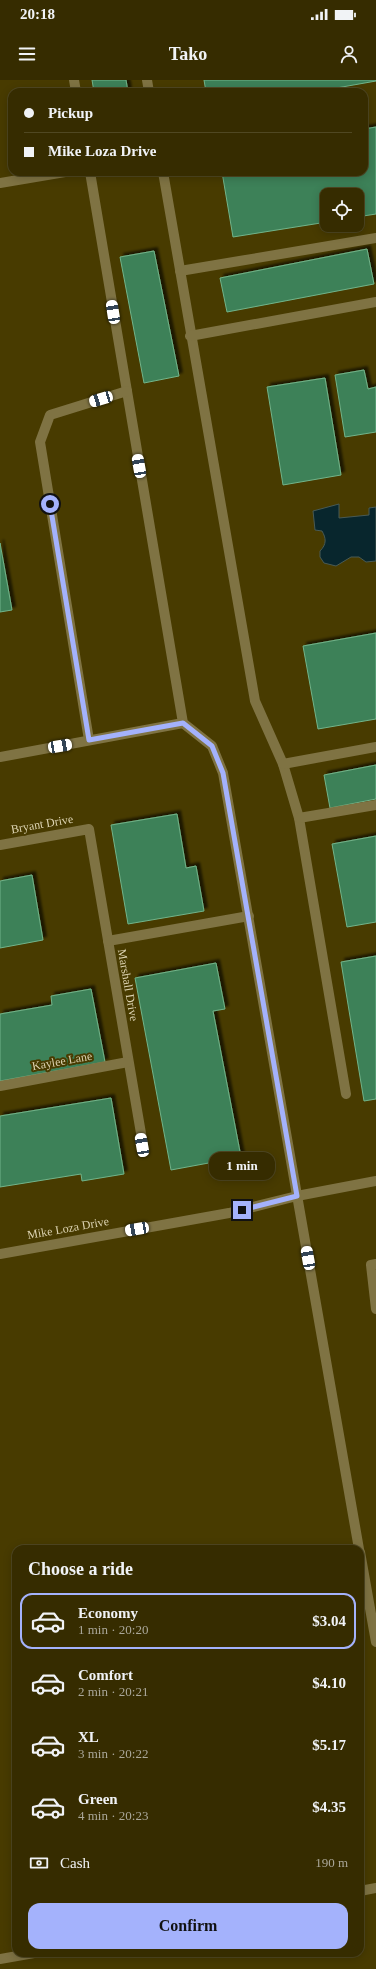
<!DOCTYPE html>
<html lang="en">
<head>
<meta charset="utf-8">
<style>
	:root { --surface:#362c00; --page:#41380f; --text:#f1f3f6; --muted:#aaa799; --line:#504822; --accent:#a4b2fc }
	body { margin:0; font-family:Georgia,serif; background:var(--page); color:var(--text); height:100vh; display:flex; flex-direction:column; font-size:15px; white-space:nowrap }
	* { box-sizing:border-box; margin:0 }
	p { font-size:13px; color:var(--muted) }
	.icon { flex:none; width:22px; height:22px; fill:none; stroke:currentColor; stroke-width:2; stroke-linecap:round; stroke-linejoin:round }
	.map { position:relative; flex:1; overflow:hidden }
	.sheet { position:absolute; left:12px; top:1465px; width:352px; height:412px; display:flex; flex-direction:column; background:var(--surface); border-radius:12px; box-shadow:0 2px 10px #0003,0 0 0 1px var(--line) }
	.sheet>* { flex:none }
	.guide { position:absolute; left:8px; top:8px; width:360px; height:88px; border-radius:12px; box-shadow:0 2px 10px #0003,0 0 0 1px var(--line); display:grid; align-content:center; height:88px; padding:0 16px; background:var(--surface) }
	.buttons { position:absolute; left:320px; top:108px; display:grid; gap:8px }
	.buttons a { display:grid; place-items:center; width:44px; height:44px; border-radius:8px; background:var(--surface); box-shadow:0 2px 10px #0003,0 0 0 1px var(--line); font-size:20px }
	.end { position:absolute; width:18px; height:18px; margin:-9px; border:5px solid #a4b2fc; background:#111; box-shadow:0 0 0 2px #111 }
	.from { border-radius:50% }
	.bubble { position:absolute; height:28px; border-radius:12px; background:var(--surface); box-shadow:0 2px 10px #0003,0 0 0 1px var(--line); font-size:13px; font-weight:700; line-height:28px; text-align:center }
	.car { position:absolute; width:12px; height:24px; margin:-12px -6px; border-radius:5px; box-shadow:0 0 3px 1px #0007; background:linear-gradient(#fff 24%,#345 0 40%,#fff 0 76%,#345 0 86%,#fff 0) }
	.guide b { display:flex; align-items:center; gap:14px; height:38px; font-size:15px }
	.guide b+b { border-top:1px solid var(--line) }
	.guide i { width:10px; height:10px; background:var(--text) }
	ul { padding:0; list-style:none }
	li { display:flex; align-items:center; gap:12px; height:56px; margin:0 8px 6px; padding:0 8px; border:2px solid transparent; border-radius:12px }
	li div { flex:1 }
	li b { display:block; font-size:15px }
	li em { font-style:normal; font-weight:700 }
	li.current { border-color:var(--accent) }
	li>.icon { width:36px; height:36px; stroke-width:1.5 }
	h2 { padding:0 16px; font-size:18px; line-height:48px }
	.pay { display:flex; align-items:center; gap:10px; height:44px; padding:0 16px; font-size:15px }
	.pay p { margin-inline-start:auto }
	.button { display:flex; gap:8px; margin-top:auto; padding:8px 16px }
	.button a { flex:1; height:46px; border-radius:12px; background:var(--accent); color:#111; font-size:16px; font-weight:700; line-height:46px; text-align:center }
	.status { display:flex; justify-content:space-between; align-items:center; height:28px; padding:0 20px; background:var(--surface); direction:ltr }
	.status svg { height:11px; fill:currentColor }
	header { display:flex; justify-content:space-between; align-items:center; height:52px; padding:0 16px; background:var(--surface); font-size:18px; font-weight:700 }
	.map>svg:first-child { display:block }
</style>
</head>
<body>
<div class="status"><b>20:18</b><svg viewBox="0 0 49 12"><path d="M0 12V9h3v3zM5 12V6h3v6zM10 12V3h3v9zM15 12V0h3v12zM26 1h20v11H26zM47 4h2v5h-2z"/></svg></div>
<header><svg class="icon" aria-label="menu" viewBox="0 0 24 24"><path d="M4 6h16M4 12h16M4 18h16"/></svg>Tako<svg class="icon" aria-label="person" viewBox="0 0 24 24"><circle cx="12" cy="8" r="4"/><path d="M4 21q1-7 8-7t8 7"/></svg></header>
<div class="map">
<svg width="376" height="1889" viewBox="0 0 376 1889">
	<defs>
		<filter id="shadow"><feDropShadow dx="3.5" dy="-3.5" stdDeviation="1" flood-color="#0009"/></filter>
	</defs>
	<rect width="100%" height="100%" fill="#483b00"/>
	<!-- water -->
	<path fill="#08262d" stroke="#485a55" d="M339,424v14l30,-3v-7l7,-1v54l-10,1 -7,-5h-8l-15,9 -12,-3 -4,-6v-6c7,-7 6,-13 2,-20l-7,-1 -2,-19z"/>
	<!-- building -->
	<g fill="#3e8159" stroke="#71b48a" filter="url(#shadow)">
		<polygon points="92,0 126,0 128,12 94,12"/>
		<polygon points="204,0 376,0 376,1 314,12 206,12"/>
		<polygon points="376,47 376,134 357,137 357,115 327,115 327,142 233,157 222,92 364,92 364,49"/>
		<polygon points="367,169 374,204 227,232 220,198"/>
		<polygon points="154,171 179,296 144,303 120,177"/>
		<polygon points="364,290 368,309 376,307 376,352 345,357 335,295"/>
		<polygon points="325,298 341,395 283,405 267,307"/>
		<polygon points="0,463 12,530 0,532"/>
		<polygon points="376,553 376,639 318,649 303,566"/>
		<polygon points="376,685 376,719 330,728 324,695"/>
		<polygon points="177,734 186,788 196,786 204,831 128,844 111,745"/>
		<polygon points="376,756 376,842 347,847 332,764"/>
		<polygon points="32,795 43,860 0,868 0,801"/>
		<polygon points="376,876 376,1019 364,1021 341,882"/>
		<polygon points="216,883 225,929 213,931 241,1077 171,1090 135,898"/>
		<polygon points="91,909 105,982 0,1001 0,934 52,925 51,916"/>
		<polygon points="111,1018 124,1094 82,1101 81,1094 0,1107 0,1036"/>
	</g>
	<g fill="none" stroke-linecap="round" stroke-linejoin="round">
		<!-- minor -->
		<g stroke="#7f7343" stroke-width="10">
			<polyline points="74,0 76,12"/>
			<polyline points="147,0 149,12"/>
			<polyline points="90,92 183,643 212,666 223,693 359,1469"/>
			<polyline points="163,92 255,621 283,684 299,738 346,1014"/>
			<polyline points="0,103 65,92"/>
			<polyline points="180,191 376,158"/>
			<polyline points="190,256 376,222"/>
			<polyline points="89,660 40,362 50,335 127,311"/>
			<polyline points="0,677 183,643"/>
			<polyline points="283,684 376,667"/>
			<polyline points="299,738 376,725"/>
			<polyline points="0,765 89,749 143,1065"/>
			<polyline points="108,861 249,836"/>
			<polyline points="0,1006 128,982"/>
			<polyline points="0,1174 229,1133 297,1116 376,1101"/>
			<polyline points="376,1184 371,1185 376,1229"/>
			<polyline points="360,1472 376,1562"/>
			<polyline points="360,1811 376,1808"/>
			<polyline points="0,1879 34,1873"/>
		</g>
	</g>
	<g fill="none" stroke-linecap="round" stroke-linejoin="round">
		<!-- route -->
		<polyline stroke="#a4b2fc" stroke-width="5" points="50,424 89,660 183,643 212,666 223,693 297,1116 242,1130"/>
	</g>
	<g text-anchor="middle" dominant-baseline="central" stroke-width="4" stroke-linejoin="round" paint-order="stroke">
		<!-- street labels -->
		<g font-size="12" fill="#dcd3b1" stroke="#483b00">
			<text transform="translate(42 744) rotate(-10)">Bryant Drive</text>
			<text transform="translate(128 905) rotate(80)">Marshall Drive</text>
			<text transform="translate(62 981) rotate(-10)">Kaylee Lane</text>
			<text transform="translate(68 1148) rotate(-10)">Mike Loza Drive</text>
		</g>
	</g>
</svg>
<div class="buttons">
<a><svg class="icon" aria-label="locate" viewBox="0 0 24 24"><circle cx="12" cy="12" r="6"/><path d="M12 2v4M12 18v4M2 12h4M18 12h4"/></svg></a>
</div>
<i class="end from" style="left:50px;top:424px"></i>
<i class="end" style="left:242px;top:1130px"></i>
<div class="bubble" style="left:209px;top:1072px;width:66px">1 min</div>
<i class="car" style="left:113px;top:232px;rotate:351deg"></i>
<i class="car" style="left:101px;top:319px;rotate:253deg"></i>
<i class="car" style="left:139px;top:386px;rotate:350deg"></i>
<i class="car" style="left:60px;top:666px;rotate:80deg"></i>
<i class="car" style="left:142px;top:1065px;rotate:350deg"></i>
<i class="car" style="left:137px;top:1149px;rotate:260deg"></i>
<i class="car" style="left:308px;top:1178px;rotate:350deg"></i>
<div class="guide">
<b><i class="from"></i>Pickup</b>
<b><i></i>Mike Loza Drive</b>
</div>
<section class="sheet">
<h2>Choose a ride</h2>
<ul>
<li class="current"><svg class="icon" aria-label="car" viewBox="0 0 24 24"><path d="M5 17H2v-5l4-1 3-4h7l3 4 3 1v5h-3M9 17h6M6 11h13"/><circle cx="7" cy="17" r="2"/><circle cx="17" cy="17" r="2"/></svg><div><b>Economy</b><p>1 min · 20:20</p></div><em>$3.04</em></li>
<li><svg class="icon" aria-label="car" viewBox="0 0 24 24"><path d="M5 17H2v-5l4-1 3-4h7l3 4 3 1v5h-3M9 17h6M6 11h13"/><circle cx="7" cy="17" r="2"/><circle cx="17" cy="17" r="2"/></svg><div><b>Comfort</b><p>2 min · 20:21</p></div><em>$4.10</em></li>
<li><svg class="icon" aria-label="car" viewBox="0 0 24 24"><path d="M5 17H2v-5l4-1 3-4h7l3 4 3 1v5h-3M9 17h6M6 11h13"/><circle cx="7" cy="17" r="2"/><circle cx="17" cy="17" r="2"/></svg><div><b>XL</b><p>3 min · 20:22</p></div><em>$5.17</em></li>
<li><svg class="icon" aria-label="car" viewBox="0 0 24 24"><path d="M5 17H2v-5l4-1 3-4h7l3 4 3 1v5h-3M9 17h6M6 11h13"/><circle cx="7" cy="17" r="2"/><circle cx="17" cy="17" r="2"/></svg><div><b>Green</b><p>4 min · 20:23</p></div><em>$4.35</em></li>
</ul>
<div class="pay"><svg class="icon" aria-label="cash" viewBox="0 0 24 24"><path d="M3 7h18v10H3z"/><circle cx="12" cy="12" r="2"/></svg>Cash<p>190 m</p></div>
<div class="button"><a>Confirm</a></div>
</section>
</div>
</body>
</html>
